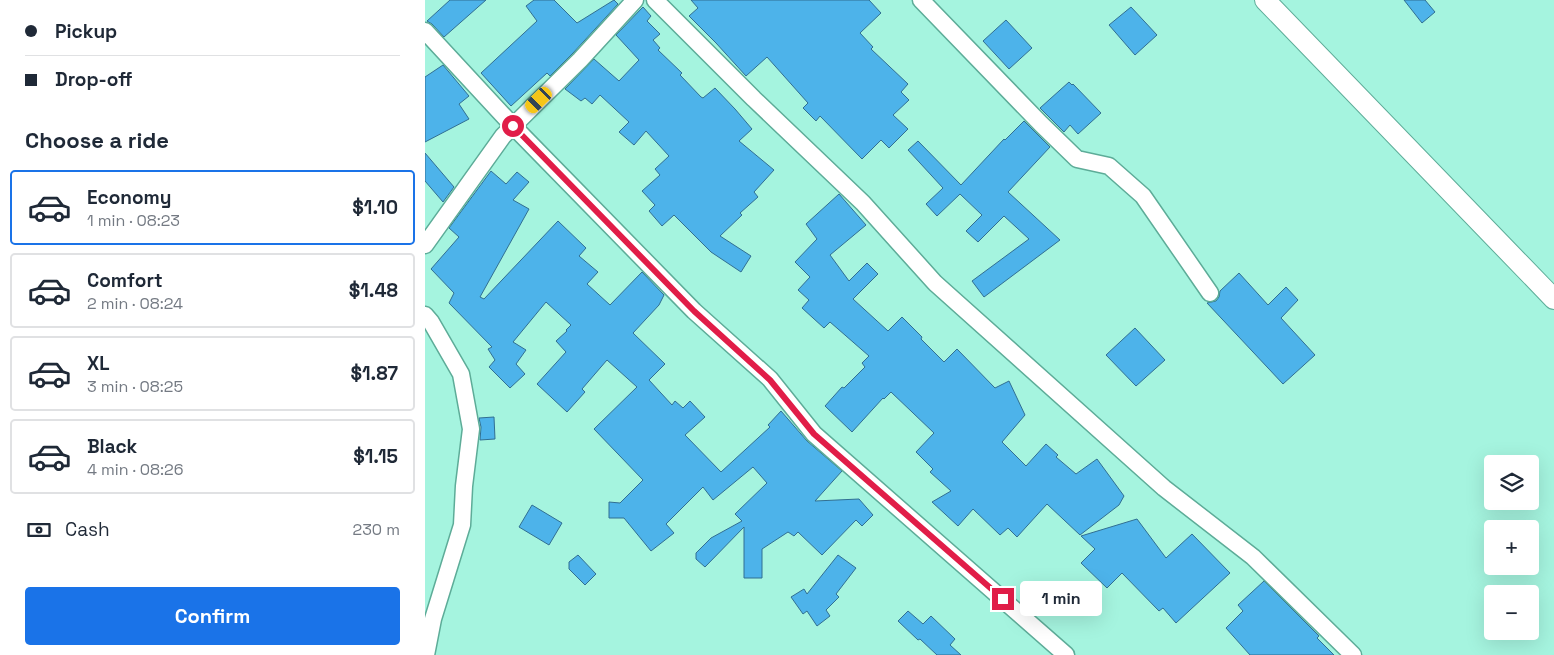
<!DOCTYPE html>
<html lang="en">
<head>
<meta charset="utf-8">
<style>
	:root { --surface:#fff; --page:#f2f2f3; --text:#1f2937; --muted:#747a83; --line:#e0e1e3; --accent:#1a73e8 }
	body { margin:0; font-family:"Space Grotesk",sans-serif; background:var(--page); color:var(--text); height:100vh; display:flex; flex-direction:column; font-size:19px; white-space:nowrap }
	* { box-sizing:border-box; margin:0 }
	p { font-size:16px; color:var(--muted) }
	.icon { flex:none; width:28px; height:28px; fill:none; stroke:currentColor; stroke-width:2; stroke-linecap:round; stroke-linejoin:round }
	.map { position:relative; flex:1; overflow:hidden }
	.panel { display:flex; flex-direction:column; background:var(--surface); width:425px }
	.panel>* { flex:none }
	.guide { display:grid; align-content:center; height:110px; padding:0 25px; background:var(--surface) }
	.tools { position:absolute; left:1059px; top:455px; display:grid; gap:10px }
	.tools a { display:grid; place-items:center; width:55px; height:55px; border-radius:5px; background:var(--surface); box-shadow:0 5px 20px #0002; font-size:25px }
	.end { position:absolute; width:22px; height:22px; margin:-11px; border:6px solid #e11d48; background:#fff; box-shadow:0 0 0 2px #fff }
	.from { border-radius:50% }
	.bubble { position:absolute; height:35px; border-radius:5px; background:var(--surface); box-shadow:0 5px 20px #0002; font-size:16px; font-weight:600; line-height:35px; text-align:center }
	.car { position:absolute; width:15px; height:30px; margin:-15px -8px; border-radius:6px; box-shadow:0 0 4px 1px #0007; background:linear-gradient(#f5c518 24%,#345 0 40%,#f5c518 0 76%,#345 0 86%,#f5c518 0) }
	.guide b { display:flex; align-items:center; gap:18px; height:48px; font-size:19px }
	.guide b+b { border-top:1px solid var(--line) }
	.guide i { width:12px; height:12px; background:var(--text) }
	ul { padding:0; list-style:none }
	li { display:flex; align-items:center; gap:15px; height:75px; margin:0 10px 8px; padding:0 15px; border:2px solid var(--line); border-radius:5px }
	li div { flex:1 }
	li b { display:block; font-size:19px }
	li em { font-style:normal; font-weight:600 }
	li.on { border-color:var(--accent) }
	li>.icon { width:45px; height:45px; stroke-width:1.5 }
	h2 { padding:0 25px; font-size:22px; line-height:60px }
	.pay { display:flex; align-items:center; gap:12px; height:55px; padding:0 25px; font-size:19px }
	.pay p { margin-inline-start:auto }
	.cta { display:flex; gap:10px; margin-top:auto; padding:10px 25px }
	.cta a { flex:1; height:58px; border-radius:5px; background:var(--accent); color:#fff; font-size:20px; font-weight:600; line-height:58px; text-align:center }
	main { display:flex; flex:1; min-height:0 }
	.map>svg:first-child { display:block }
</style>
</head>
<body>
<main>
<section class="panel">
<div class="guide">
<b><i class="from"></i>Pickup</b>
<b><i></i>Drop-off</b>
</div>
<h2>Choose a ride</h2>
<ul>
<li class="on"><svg class="icon" aria-label="car" viewBox="0 0 24 24"><path d="M5 17H2v-5l4-1 3-4h7l3 4 3 1v5h-3M9 17h6M6 11h13"/><circle cx="7" cy="17" r="2"/><circle cx="17" cy="17" r="2"/></svg><div><b>Economy</b><p>1 min · 08:23</p></div><em>$1.10</em></li>
<li><svg class="icon" aria-label="car" viewBox="0 0 24 24"><path d="M5 17H2v-5l4-1 3-4h7l3 4 3 1v5h-3M9 17h6M6 11h13"/><circle cx="7" cy="17" r="2"/><circle cx="17" cy="17" r="2"/></svg><div><b>Comfort</b><p>2 min · 08:24</p></div><em>$1.48</em></li>
<li><svg class="icon" aria-label="car" viewBox="0 0 24 24"><path d="M5 17H2v-5l4-1 3-4h7l3 4 3 1v5h-3M9 17h6M6 11h13"/><circle cx="7" cy="17" r="2"/><circle cx="17" cy="17" r="2"/></svg><div><b>XL</b><p>3 min · 08:25</p></div><em>$1.87</em></li>
<li><svg class="icon" aria-label="car" viewBox="0 0 24 24"><path d="M5 17H2v-5l4-1 3-4h7l3 4 3 1v5h-3M9 17h6M6 11h13"/><circle cx="7" cy="17" r="2"/><circle cx="17" cy="17" r="2"/></svg><div><b>Black</b><p>4 min · 08:26</p></div><em>$1.15</em></li>
</ul>
<div class="pay"><svg class="icon" aria-label="cash" viewBox="0 0 24 24"><path d="M3 7h18v10H3z"/><circle cx="12" cy="12" r="2"/></svg>Cash<p>230 m</p></div>
<div class="cta"><a>Confirm</a></div>
</section>
<div class="map">
<svg width="1129" height="655" viewBox="0 0 1129 655">
	<rect width="100%" height="100%" fill="#a5f4df"/>
	<!-- building -->
	<g fill="#4db3ea" stroke="#316f92">
		<polygon points="25,0 61,0 19,37 7,24 2,21"/>
		<polygon points="109,0 129,0 152,23 189,0 193,4 148,53 125,76 122,73 86,106 56,73 112,21 101,6"/>
		<polygon points="266,0 444,0 456,13 435,33 448,47 446,49 483,84 476,92 484,100 468,115 483,129 464,148 456,140 437,159 395,116 391,121 378,108 383,103 342,57 321,76 291,43 264,16 273,8"/>
		<polygon points="979,0 1000,0 1010,12 997,23"/>
		<polygon points="218,7 226,16 222,21 235,34 228,40 235,48 233,50 257,73 255,75 276,97 278,98 290,88 310,109 327,129 314,141 349,170 329,192 333,197 315,213 317,215 295,236 326,256 316,272 286,252 249,215 237,226 224,211 230,205 217,191 235,175 230,169 244,156 221,131 209,145 194,132 204,122 175,95 167,104 160,98 156,101 140,89 169,59 194,81 214,60 191,35"/>
		<polygon points="706,7 732,35 710,55 684,25"/>
		<polygon points="581,20 607,48 584,69 558,41"/>
		<polygon points="18,65 44,96 34,104 44,119 0,142 0,77"/>
		<polygon points="644,82 647,85 648,84 676,113 653,134 645,125 639,132 615,108"/>
		<polygon points="599,121 625,147 583,192 635,240 559,297 547,281 604,239 579,216 553,242 541,231 557,215 535,194 512,216 501,204 518,188 483,150 493,141 536,185 579,139 580,140"/>
		<polygon points="0,153 29,187 18,202 0,181"/>
		<polygon points="66,171 81,184 92,172 104,182 88,200 104,209 55,297 59,299 133,221 161,248 154,256 173,272 162,284 185,305 217,272 239,295 234,305 208,333 240,364 224,380 247,405 250,401 258,408 265,401 280,417 260,435 296,472 345,427 343,425 356,411 382,441 417,471 390,501 434,499 448,515 437,526 431,520 397,555 373,532 369,536 363,532 337,549 337,578 319,578 319,527 280,567 271,559 271,553 286,538 317,521 310,514 342,483 328,467 288,500 278,487 241,524 249,533 226,551 199,518 184,518 184,502 195,503 218,480 169,429 212,387 182,360 157,389 160,392 142,412 112,384 141,352 131,341 142,331 141,330 146,325 121,302 88,342 101,350 91,364 100,374 85,388 64,367 70,360 63,349 67,347 24,303 29,293 6,269 34,237 24,228"/>
		<polygon points="414,194 441,225 405,255 424,281 442,263 453,274 428,299 463,331 477,317 497,337 496,339 519,362 532,349 570,388 584,381 600,415 577,442 601,466 621,444 633,455 631,457 651,474 672,459 699,496 694,505 655,535 622,504 592,537 583,528 575,535 548,509 533,526 507,502 526,491 505,472 508,469 491,452 509,433 466,392 459,399 458,398 427,432 400,406 417,387 419,388 440,367 437,363 444,356 405,322 399,328 377,308 384,300 373,290 385,277 370,262 392,239 381,224"/>
		<polygon points="814,273 843,305 861,287 873,300 856,318 890,355 858,384 782,303 791,301 794,297 795,291"/>
		<polygon points="710,328 740,360 711,386 681,355"/>
		<polygon points="69,417 70,439 55,440 56,427 54,418"/>
		<polygon points="107,505 137,523 124,545 94,527"/>
		<polygon points="712,519 741,558 767,534 805,573 751,623 738,608 734,611 697,573 682,588 656,563 670,549 656,536"/>
		<polygon points="153,555 171,574 160,585 144,569 144,562"/>
		<polygon points="413,555 431,568 411,594 414,597 401,610 405,616 392,626 382,611 378,614 366,597 379,589 382,594"/>
		<polygon points="839,581 894,636 892,638 909,655 825,655 801,628 818,611 813,605"/>
		<polygon points="483,611 498,624 506,616 530,639 525,645 536,655 512,655 495,639 493,640 473,621"/>
	</g>
	<g fill="none" stroke-linecap="round" stroke-linejoin="round">
		<defs>
			<g id="minor">
				<polyline points="230,0 329,99 438,203 510,283 739,488 828,557 928,655"/>
				<polyline points="496,0 616,124 652,159 684,166 718,196 785,293"/>
				<polyline points="0,31 88,126 269,311 345,379 389,434 641,655"/>
				<polyline points="0,245 78,136 155,60 210,0"/>
				<polyline points="0,315 6,322 36,374 46,429 39,486 37,525 8,619 1,655"/>
			</g>
			<polyline id="tertiary" points="840,0 1129,299"/>
		</defs>
		<!-- minor casing -->
		<use href="#minor" stroke="#5dac98" stroke-width="19"/>
		<!-- tertiary casing -->
		<use href="#tertiary" stroke="#5dac98" stroke-width="22"/>
		<!-- minor -->
		<use href="#minor" stroke="#fff" stroke-width="16"/>
		<!-- tertiary -->
		<use href="#tertiary" stroke="#fff" stroke-width="20"/>
	</g>
	<g fill="none" stroke-linecap="round" stroke-linejoin="round">
		<!-- route -->
		<polyline stroke="#e11d48" stroke-width="6" points="88,126 269,311 345,380 389,434 578,599"/>
	</g>
</svg>
<div class="tools">
<a><svg class="icon" aria-label="layers" viewBox="0 0 24 24"><path d="M12 4l9 5-9 5-9-5zM3 14l9 5 9-5"/></svg></a>
<a>+</a>
<a>−</a>
</div>
<i class="end from" style="left:88px;top:126px"></i>
<i class="end" style="left:578px;top:599px"></i>
<div class="bubble" style="left:595px;top:581px;width:82px">1 min</div>
<i class="car" style="left:114px;top:100px;rotate:226deg"></i>
</div>
</main>
</body>
</html>
